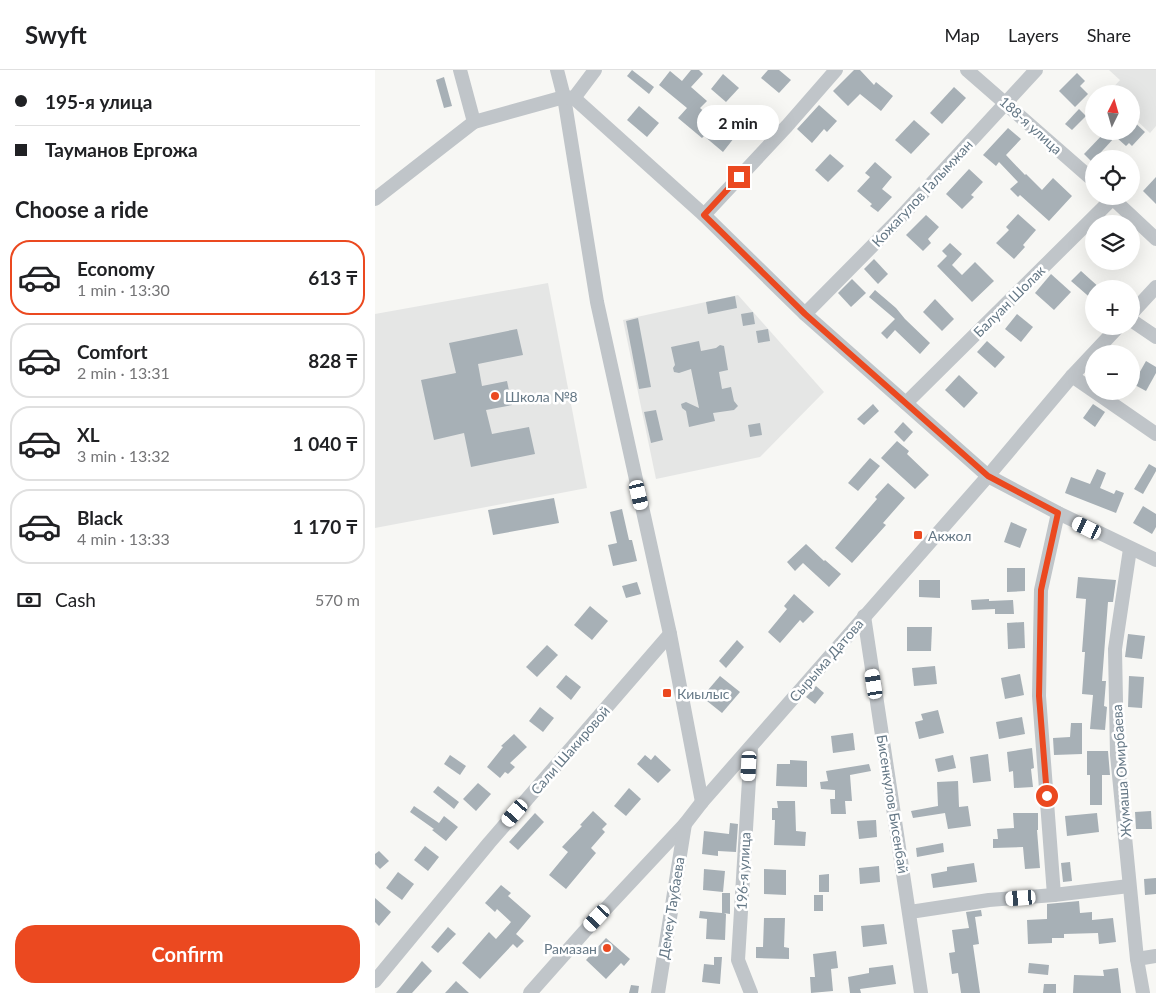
<!DOCTYPE html>
<html lang="en">
<head>
<meta charset="utf-8">
<style>
	:root { --surface:#fff; --page:#f2f2f2; --text:#202124; --muted:#757577; --line:#e0e0e0; --accent:#eb4920 }
	body { margin:0; font-family:Lato,sans-serif; background:var(--page); color:var(--text); height:100vh; display:flex; flex-direction:column; font-size:19px; white-space:nowrap }
	* { box-sizing:border-box; margin:0 }
	p { font-size:16px; color:var(--muted) }
	.icon { flex:none; width:28px; height:28px; fill:none; stroke:currentColor; stroke-width:2; stroke-linecap:round; stroke-linejoin:round }
	.map { position:relative; flex:1; overflow:hidden }
	.sheet { display:flex; flex-direction:column; background:var(--surface); width:375px }
	.sheet>* { flex:none }
	.top-card { display:grid; align-content:center; height:110px; padding:0 15px; background:var(--surface) }
	.needle { width:32px; rotate:5deg }
	.tools { position:absolute; left:710px; top:15px; display:grid; gap:10px }
	.tools a { display:grid; place-items:center; width:55px; height:55px; border-radius:50%; background:var(--surface); box-shadow:0 5px 20px #0002; font-size:25px }
	.end { position:absolute; width:22px; height:22px; margin:-11px; border:6px solid #eb4920; background:#fff; box-shadow:0 0 0 2px #fff }
	.from { border-radius:50% }
	.bubble { position:absolute; height:35px; border-radius:18px; background:var(--surface); box-shadow:0 5px 20px #0002; font-size:16px; font-weight:700; line-height:35px; text-align:center }
	.car { position:absolute; width:15px; height:30px; margin:-15px -8px; border-radius:6px; box-shadow:0 0 4px 1px #0007; background:linear-gradient(#fff 24%,#345 0 40%,#fff 0 76%,#345 0 86%,#fff 0) }
	.top-card b { display:flex; align-items:center; gap:18px; height:48px; font-size:19px }
	.top-card b+b { border-top:1px solid var(--line) }
	.top-card i { width:12px; height:12px; background:var(--text) }
	ul { padding:0; list-style:none }
	li { display:flex; align-items:center; gap:15px; height:75px; margin:0 10px 8px; padding:0 5px; border:2px solid var(--line); border-radius:20px }
	li div { flex:1 }
	li b { display:block; font-size:19px }
	li em { font-style:normal; font-weight:700 }
	li.active { border-color:var(--accent) }
	li>.icon { width:45px; height:45px; stroke-width:1.5 }
	h2 { padding:0 15px; font-size:22px; line-height:60px }
	.pay { display:flex; align-items:center; gap:12px; height:55px; padding:0 15px; font-size:19px }
	.pay p { margin-inline-start:auto }
	.primary-button { display:flex; gap:10px; margin-top:auto; padding:10px 15px }
	.primary-button a { flex:1; height:58px; border-radius:20px; background:var(--accent); color:#fff; font-size:20px; font-weight:700; line-height:58px; text-align:center }
	header { display:flex; align-items:center; gap:30px; box-sizing:border-box; height:70px; padding:0 25px; background:var(--surface); border-bottom:1px solid var(--line) }
	header strong { font-size:24px }
	nav { display:flex; gap:28px; margin-inline-start:auto; font-size:18px }
	main { display:flex; flex:1; min-height:0 }
	.map>svg:first-child { display:block }
</style>
</head>
<body>
<header>
<strong>Swyft</strong>
<nav><a>Map</a><a>Layers</a><a>Share</a></nav>
</header>
<main>
<section class="sheet">
<div class="top-card">
<b><i class="from"></i>195-я улица</b>
<b><i></i>Тауманов Ергожа</b>
</div>
<h2>Choose a ride</h2>
<ul>
<li class="active"><svg class="icon" aria-label="car" viewBox="0 0 24 24"><path d="M5 17H2v-5l4-1 3-4h7l3 4 3 1v5h-3M9 17h6M6 11h13"/><circle cx="7" cy="17" r="2"/><circle cx="17" cy="17" r="2"/></svg><div><b>Economy</b><p>1 min · 13:30</p></div><em>613 ₸</em></li>
<li><svg class="icon" aria-label="car" viewBox="0 0 24 24"><path d="M5 17H2v-5l4-1 3-4h7l3 4 3 1v5h-3M9 17h6M6 11h13"/><circle cx="7" cy="17" r="2"/><circle cx="17" cy="17" r="2"/></svg><div><b>Comfort</b><p>2 min · 13:31</p></div><em>828 ₸</em></li>
<li><svg class="icon" aria-label="car" viewBox="0 0 24 24"><path d="M5 17H2v-5l4-1 3-4h7l3 4 3 1v5h-3M9 17h6M6 11h13"/><circle cx="7" cy="17" r="2"/><circle cx="17" cy="17" r="2"/></svg><div><b>XL</b><p>3 min · 13:32</p></div><em>1 040 ₸</em></li>
<li><svg class="icon" aria-label="car" viewBox="0 0 24 24"><path d="M5 17H2v-5l4-1 3-4h7l3 4 3 1v5h-3M9 17h6M6 11h13"/><circle cx="7" cy="17" r="2"/><circle cx="17" cy="17" r="2"/></svg><div><b>Black</b><p>4 min · 13:33</p></div><em>1 170 ₸</em></li>
</ul>
<div class="pay"><svg class="icon" aria-label="cash" viewBox="0 0 24 24"><path d="M3 7h18v10H3z"/><circle cx="12" cy="12" r="2"/></svg>Cash<p>570 m</p></div>
<div class="primary-button"><a>Confirm</a></div>
</section>
<div class="map">
<svg width="781" height="923" viewBox="0 0 781 923">
	<rect width="100%" height="100%" fill="#f7f7f4"/>
	<!-- built -->
	<g fill="#e5e6e5">
		<polygon points="734,0 781,0 781,56 775,63 756,45 756,24 733,23 745,10"/>
		<polygon points="173,213 212,418 0,458 0,244"/>
		<polygon points="363,225 449,322 385,387 281,409 248,250"/>
	</g>
	<!-- building -->
	<g fill="#a7b0b6">
		<polygon points="257,0 279,17 274,24 252,6"/>
		<polygon points="316,0 324,0 328,4 316,17 332,31 325,38 359,68 348,82 329,66 327,68 303,48 312,38 284,15 295,1 307,11"/>
		<polygon points="393,0 404,0 416,10 404,23 386,8"/>
		<polygon points="479,0 485,0 499,15 501,12 518,26 506,41 485,24 473,36 458,21"/>
		<polygon points="702,3 710,11 705,16 713,24 700,37 684,21"/>
		<polygon points="348,4 364,18 351,32 336,19"/>
		<polygon points="69,7 77,36 69,38 61,10"/>
		<polygon points="579,17 591,28 567,54 555,43"/>
		<polygon points="444,35 462,51 452,62 449,59 437,73 422,59"/>
		<polygon points="264,36 284,53 272,67 252,50"/>
		<polygon points="704,39 711,46 697,60 690,54"/>
		<polygon points="756,49 770,62 757,76 754,73 751,76 742,68 748,61 756,61"/>
		<polygon points="539,50 555,64 536,84 520,70"/>
		<polygon points="633,58 646,69 631,85 650,105 651,104 667,120 678,108 697,126 674,151 645,125 643,127 635,119 643,112 624,92 621,96 608,85"/>
		<polygon points="731,61 734,61 740,67 717,92 709,84"/>
		<polygon points="455,84 469,96 453,112 440,100"/>
		<polygon points="500,92 517,107 507,119 517,127 503,142 495,136 497,134 482,121 495,107 490,103"/>
		<polygon points="594,99 608,112 596,125 599,127 587,139 571,124"/>
		<polygon points="781,107 781,134 768,121"/>
		<polygon points="643,144 661,160 648,175 650,177 639,189 621,173 634,160 631,157"/>
		<polygon points="551,145 564,157 553,169 556,173 548,181 531,165"/>
		<polygon points="575,173 587,184 577,195 587,205 600,192 619,211 597,232 562,196 572,186 567,181"/>
		<polygon points="499,189 513,204 503,214 489,199"/>
		<polygon points="706,201 726,219 719,219 719,231 696,211"/>
		<polygon points="676,204 696,222 679,240 660,223"/>
		<polygon points="477,209 491,223 476,237 463,223"/>
		<polygon points="500,220 521,238 530,249 555,273 545,284 520,260 512,269 506,263 520,249 494,227"/>
		<polygon points="360,226 362,238 333,244 331,232"/>
		<polygon points="560,229 579,249 567,261 548,242"/>
		<polygon points="378,242 380,254 368,256 366,244"/>
		<polygon points="642,244 658,257 646,272 630,259"/>
		<polygon points="263,248 276,317 264,319 251,251"/>
		<polygon points="142,259 148,285 103,294 107,316 132,311 137,335 111,340 117,364 154,357 160,384 96,397 89,363 59,370 46,310 81,303 74,273"/>
		<polygon points="393,259 395,271 383,273 381,261"/>
		<polygon points="324,271 326,281 341,278 345,275 349,276 353,300 344,302 347,319 356,317 359,331 363,336 359,340 338,343 340,351 314,357 311,341 307,338 306,334 311,332 324,338 316,299 304,303 299,302 298,298 300,295 296,277"/>
		<polygon points="612,271 630,287 620,298 602,282"/>
		<polygon points="771,291 781,297 781,303 771,321 758,314"/>
		<polygon points="584,305 603,323 589,338 570,320"/>
		<polygon points="498,334 504,341 489,355 482,349"/>
		<polygon points="718,334 730,342 720,357 708,348"/>
		<polygon points="281,340 288,370 276,373 269,342"/>
		<polygon points="528,352 538,362 529,372 519,362"/>
		<polygon points="385,353 387,365 375,367 373,355"/>
		<polygon points="522,371 534,381 532,384 554,405 540,419 506,388"/>
		<polygon points="495,388 505,396 483,421 473,413"/>
		<polygon points="774,394 781,398 781,401 768,424 759,419"/>
		<polygon points="722,399 731,403 725,418 739,424 741,420 749,423 741,443 690,423 696,407 715,414"/>
		<polygon points="513,413 530,428 508,453 511,455 477,493 460,478 502,429 500,427"/>
		<polygon points="179,428 184,453 118,465 113,440"/>
		<polygon points="768,436 781,444 781,457 777,464 758,453"/>
		<polygon points="247,439 254,470 257,470 262,491 238,496 233,475 242,473 235,442"/>
		<polygon points="636,452 652,459 645,478 629,472"/>
		<polygon points="431,474 449,491 450,490 466,504 454,517 428,493 420,501 412,492"/>
		<polygon points="632,498 650,498 650,521 632,522"/>
		<polygon points="703,507 741,510 738,532 733,532 727,611 731,611 729,636 732,637 730,660 715,659 718,625 707,624 710,582 707,582 711,529 701,528"/>
		<polygon points="544,510 565,510 565,528 544,527"/>
		<polygon points="262,512 266,524 251,528 247,516"/>
		<polygon points="419,524 439,542 428,553 425,550 405,573 393,562 412,539 409,536"/>
		<polygon points="614,529 614,531 638,530 639,544 620,544 620,539 597,540 596,530"/>
		<polygon points="215,536 233,551 217,570 199,555"/>
		<polygon points="649,552 650,578 633,579 632,553"/>
		<polygon points="532,557 557,557 556,581 532,581"/>
		<polygon points="753,564 770,566 767,589 750,587"/>
		<polygon points="362,570 369,577 351,598 344,591"/>
		<polygon points="172,575 183,585 162,607 151,597"/>
		<polygon points="560,596 562,614 539,616 537,598"/>
		<polygon points="645,604 649,625 630,629 626,608"/>
		<polygon points="191,605 206,617 196,630 181,617"/>
		<polygon points="345,606 365,622 347,643 327,627"/>
		<polygon points="754,606 769,607 767,638 753,637"/>
		<polygon points="441,616 449,623 440,634 431,627"/>
		<polygon points="165,637 179,648 168,662 154,651"/>
		<polygon points="563,640 569,663 544,669 540,652 548,650 546,644"/>
		<polygon points="647,647 650,664 624,669 621,652"/>
		<polygon points="696,653 707,653 707,684 679,685 678,668 695,667"/>
		<polygon points="478,663 480,680 458,683 456,666"/>
		<polygon points="139,664 152,677 135,693 140,697 133,704 130,702 125,708 112,697 128,677 126,676"/>
		<polygon points="657,678 659,698 656,699 658,717 639,718 638,701 634,702 632,682"/>
		<polygon points="712,681 733,681 735,705 727,705 727,735 715,735 715,705 712,705"/>
		<polygon points="613,684 616,711 598,713 595,687"/>
		<polygon points="75,685 91,696 85,705 69,694"/>
		<polygon points="270,685 276,690 280,685 296,700 283,713 262,694"/>
		<polygon points="578,685 581,698 563,702 560,689"/>
		<polygon points="415,690 432,691 432,717 401,716 402,694 415,694"/>
		<polygon points="494,694 496,701 475,705 477,731 470,731 471,744 456,744 455,729 460,729 460,720 446,719 445,712 453,711 451,701"/>
		<polygon points="583,711 584,737 593,736 596,756 573,759 570,743 538,748 536,741 563,736 562,712"/>
		<polygon points="103,713 116,724 101,741 88,729"/>
		<polygon points="63,716 84,732 79,739 58,722"/>
		<polygon points="254,718 266,729 251,746 239,736"/>
		<polygon points="402,731 420,731 421,761 431,762 430,776 399,775 400,750 397,750 397,738 403,738"/>
		<polygon points="39,736 64,753 69,746 83,757 71,771 57,760 59,759 35,742"/>
		<polygon points="218,741 232,754 227,759 230,762 216,778 221,783 191,819 174,805 193,782 187,777 207,756 205,755"/>
		<polygon points="776,741 777,759 761,759 760,742"/>
		<polygon points="160,743 169,752 143,780 134,772"/>
		<polygon points="638,743 663,743 663,760 662,760 665,798 650,799 648,777 618,778 618,769 623,769 622,759 639,758"/>
		<polygon points="722,743 724,762 692,766 690,746"/>
		<polygon points="501,750 502,767 484,769 482,751"/>
		<polygon points="355,753 363,754 361,782 343,781 343,786 327,784 329,761 354,764"/>
		<polygon points="568,773 569,782 542,787 541,778"/>
		<polygon points="50,776 64,787 53,801 39,790"/>
		<polygon points="4,781 14,791 5,799 0,794 0,784"/>
		<polygon points="695,792 697,811 688,812 686,793"/>
		<polygon points="599,793 602,812 558,818 556,804 572,801 572,797"/>
		<polygon points="504,796 505,812 485,814 484,798"/>
		<polygon points="329,799 350,801 348,822 328,820"/>
		<polygon points="389,799 411,800 411,825 389,824"/>
		<polygon points="23,802 39,814 27,830 11,818"/>
		<polygon points="454,804 454,822 444,822 444,805"/>
		<polygon points="781,808 781,824 770,825 769,809"/>
		<polygon points="126,815 136,823 133,826 156,846 141,864 149,871 142,878 138,874 105,909 87,893 114,862 121,869 136,852 122,839 120,842 110,833"/>
		<polygon points="347,823 355,823 355,844 349,843 351,844 350,870 331,869 332,849 324,848 325,841 347,843"/>
		<rect x="439" y="825" width="9" height="16"/>
		<polygon points="0,828 16,842 4,856 0,852"/>
		<polygon points="704,831 705,843 717,842 717,850 738,848 741,872 724,874 723,863 689,864 689,868 677,868 677,873 653,874 652,850 672,849 672,834"/>
		<polygon points="606,840 607,846 600,847 604,874 598,875 605,923 586,923 583,903 577,904 574,883 580,882 577,860 594,858 591,842"/>
		<polygon points="389,848 410,848 409,877 414,878 414,889 381,888 381,877 388,877"/>
		<polygon points="509,854 512,874 488,877 486,856"/>
		<polygon points="73,857 81,864 63,883 56,877"/>
		<polygon points="231,868 255,889 249,896 246,893 231,909 211,890"/>
		<polygon points="461,881 463,898 456,899 458,921 436,923 435,907 440,907 438,884"/>
		<polygon points="339,887 347,887 345,914 327,912 329,894 339,895"/>
		<polygon points="47,891 57,901 37,923 21,923"/>
		<polygon points="654,893 674,895 673,905 653,903"/>
		<polygon points="518,895 521,914 485,919 486,923 475,923 473,907 494,903 494,898"/>
		<polygon points="743,898 746,923 698,923 699,905 729,906 728,900"/>
		<polygon points="81,911 94,923 70,923"/>
		<polygon points="669,914 681,914 681,923 668,923"/>
		<polygon points="256,915 264,916 263,923 254,923"/>
	</g>
	<g fill="none" stroke-linecap="round" stroke-linejoin="round">
		<!-- minor -->
		<g stroke="#c0c5c9" stroke-width="14">
			<polyline points="85,0 99,52"/>
			<polyline points="182,0 189,27 222,232 295,564 327,732"/>
			<polyline points="592,0 719,111"/>
			<polyline points="199,28 329,145 430,244 613,406 683,443 781,490"/>
			<polyline points="735,126 781,169"/>
			<polyline points="0,129 99,52 189,27 199,28 220,0"/>
			<polyline points="329,145 412,56 461,0"/>
			<polyline points="430,244 522,151 661,0"/>
			<polyline points="756,244 781,217"/>
			<polyline points="756,250 781,267"/>
			<polyline points="697,306 781,364"/>
			<polyline points="531,333 738,128"/>
			<polyline points="755,479 740,579 742,685 762,889 768,923"/>
			<polyline points="489,546 546,923"/>
			<polyline points="376,677 363,890 376,923"/>
			<polyline points="679,825 664,626 666,520 683,443"/>
			<polyline points="535,842 614,830 679,825 754,816"/>
			<polyline points="762,889 781,886"/>
			<polyline points="0,911 114,773 295,564"/>
			<polyline points="155,923 209,862 310,754 327,732 613,406 697,306 744,256"/>
			<polyline points="283,923 310,754"/>
		</g>
	</g>
	<g fill="none" stroke-linecap="round" stroke-linejoin="round">
		<!-- route -->
		<polyline stroke="#eb4920" stroke-width="6" points="364,107 329,145 430,244 613,406 683,443 666,520 664,626 672,726"/>
	</g>
	<!-- markers -->
	<g fill="#eb4920" stroke="#fff" stroke-width="2">
		<circle cx="120" cy="326" r="5"/>
		<rect x="538" y="460" width="10" height="10" rx="2.5"/>
		<rect x="287" y="618" width="10" height="10" rx="2.5"/>
		<circle cx="232" cy="878" r="5"/>
	</g>
	<g text-anchor="middle" dominant-baseline="central" stroke-width="5" stroke-linejoin="round" paint-order="stroke">
		<!-- street labels -->
		<g font-size="14" fill="#657886" stroke="#fff">
			<text transform="translate(656 55) rotate(42)">188-я улица</text>
			<text transform="translate(547 123) rotate(-47)">Кожагулов Галымжан</text>
			<text transform="translate(634 231) rotate(-45)">Балуан Шолак</text>
			<text transform="translate(451 590) rotate(-49)">Сырыма Датова</text>
			<text transform="translate(195 680) rotate(-49)">Сали Шакировой</text>
			<text transform="translate(746 701) rotate(-94)">Жумаша Омирбаева</text>
			<text transform="translate(518 734) rotate(81)">Бисенкулов Бисенбай</text>
			<text transform="translate(368 801) rotate(-87)">196-я улица</text>
			<text transform="translate(296 838) rotate(-81)">Демеу Таубаева</text>
		</g>
		<!-- poi labels -->
		<g font-size="14" fill="#657886" stroke="#fff" text-anchor="start">
			<text x="130" y="326">Школа №8</text>
			<text x="553" y="465">Акжол</text>
			<text x="302" y="623">Киылыс</text>
			<text x="222" y="878" text-anchor="end">Рамазан</text>
		</g>
	</g>
</svg>
<div class="tools">
<a><svg class="needle" viewBox="-14 -14 28 28"><path d="M0-13l5 13h-10z" fill="#e53935"/><path d="M0 13l5-13h-10z" fill="#757577"/></svg></a>
<a><svg class="icon" aria-label="locate" viewBox="0 0 24 24"><circle cx="12" cy="12" r="6"/><path d="M12 2v4M12 18v4M2 12h4M18 12h4"/></svg></a>
<a><svg class="icon" aria-label="layers" viewBox="0 0 24 24"><path d="M12 4l9 5-9 5-9-5zM3 14l9 5 9-5"/></svg></a>
<a>+</a>
<a>−</a>
</div>
<i class="end from" style="left:672px;top:726px"></i>
<i class="end" style="left:364px;top:107px"></i>
<div class="bubble" style="left:322px;top:35px;width:82px">2 min</div>
<i class="car" style="left:264px;top:425px;rotate:167deg"></i>
<i class="car" style="left:712px;top:458px;rotate:296deg"></i>
<i class="car" style="left:499px;top:614px;rotate:351deg"></i>
<i class="car" style="left:374px;top:696px;rotate:183deg"></i>
<i class="car" style="left:140px;top:743px;rotate:221deg"></i>
<i class="car" style="left:646px;top:828px;rotate:266deg"></i>
<i class="car" style="left:222px;top:848px;rotate:223deg"></i>
</div>
</main>
</body>
</html>
